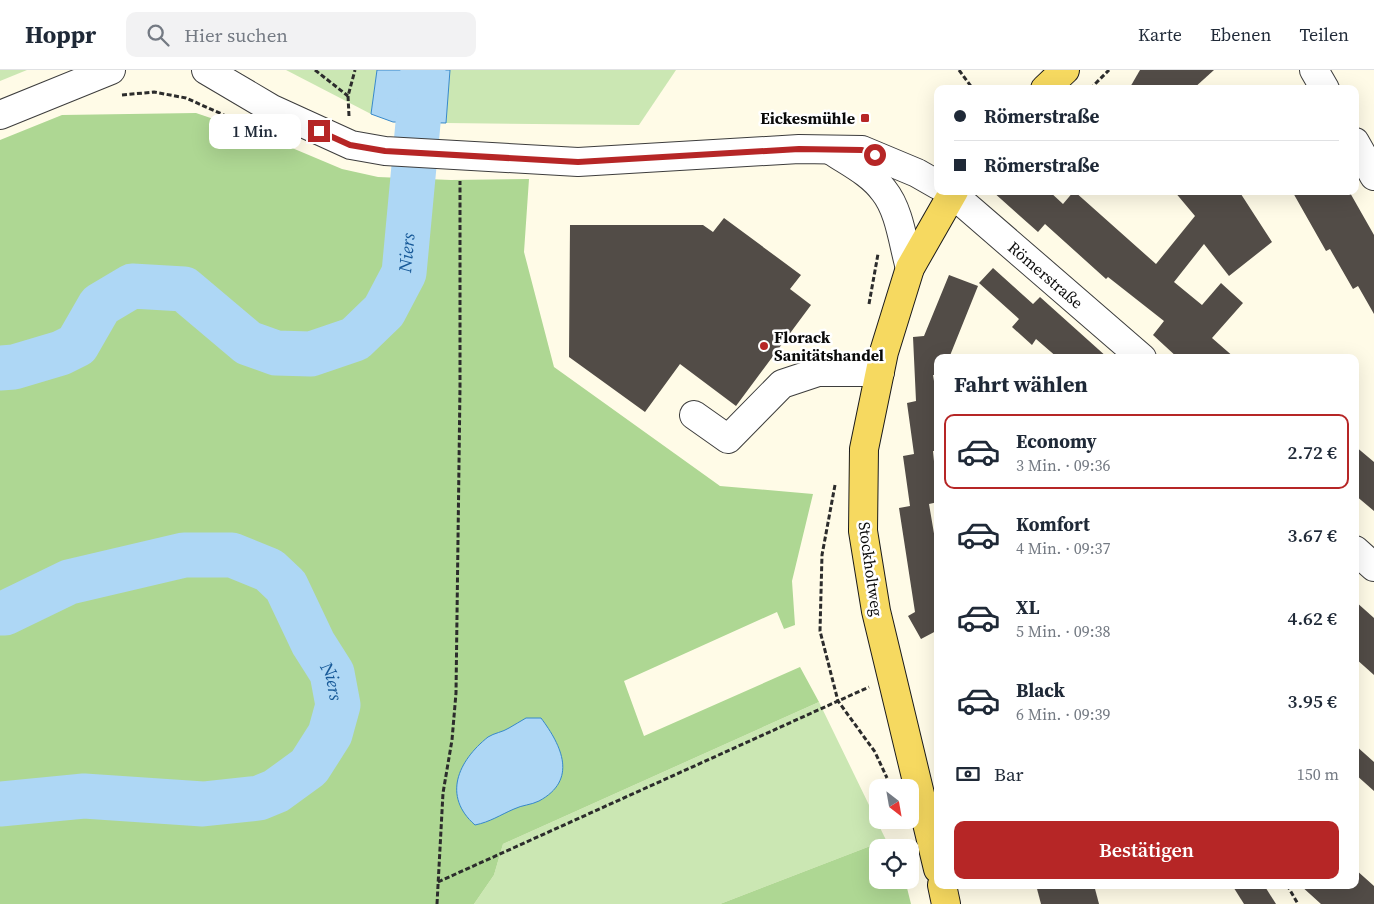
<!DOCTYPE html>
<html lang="de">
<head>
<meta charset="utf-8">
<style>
	:root { --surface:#fff; --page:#f2f2f3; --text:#1f2937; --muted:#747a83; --line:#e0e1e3; --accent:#b62626 }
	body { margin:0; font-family:"Source Serif 4",serif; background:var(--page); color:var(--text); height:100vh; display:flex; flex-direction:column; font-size:19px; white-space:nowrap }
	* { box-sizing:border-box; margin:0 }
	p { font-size:16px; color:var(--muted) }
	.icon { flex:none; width:28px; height:28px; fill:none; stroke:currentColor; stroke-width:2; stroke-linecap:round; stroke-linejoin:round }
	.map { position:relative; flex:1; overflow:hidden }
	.details { position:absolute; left:934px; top:284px; width:425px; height:535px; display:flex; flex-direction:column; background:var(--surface); border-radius:10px; box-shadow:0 5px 20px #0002 }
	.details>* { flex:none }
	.hud { position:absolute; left:934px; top:15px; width:425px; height:110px; border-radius:10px; box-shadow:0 5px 20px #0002; display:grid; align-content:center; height:110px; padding:0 20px; background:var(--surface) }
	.needle { width:32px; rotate:149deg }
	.controls { position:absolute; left:869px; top:709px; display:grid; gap:10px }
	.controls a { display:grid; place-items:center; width:50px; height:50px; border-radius:10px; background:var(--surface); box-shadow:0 5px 20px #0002; font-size:25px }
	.end { position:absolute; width:22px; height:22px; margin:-11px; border:6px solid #b62626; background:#fff; box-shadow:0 0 0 2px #fff }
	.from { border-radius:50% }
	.bubble { position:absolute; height:35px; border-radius:10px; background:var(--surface); box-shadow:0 5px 20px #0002; font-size:16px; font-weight:600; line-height:35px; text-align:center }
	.hud b { display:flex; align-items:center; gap:18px; height:48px; font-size:19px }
	.hud b+b { border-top:1px solid var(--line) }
	.hud i { width:12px; height:12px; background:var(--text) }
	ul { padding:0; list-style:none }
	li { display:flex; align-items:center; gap:15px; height:75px; margin:0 10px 8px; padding:0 10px; border:2px solid transparent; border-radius:10px }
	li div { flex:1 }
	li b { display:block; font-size:19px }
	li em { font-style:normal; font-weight:600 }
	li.selected { border-color:var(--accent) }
	li>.icon { width:45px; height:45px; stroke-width:1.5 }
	h2 { padding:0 20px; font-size:22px; line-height:60px }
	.pay { display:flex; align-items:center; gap:12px; height:55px; padding:0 20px; font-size:19px }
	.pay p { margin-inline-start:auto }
	.cta { display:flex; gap:10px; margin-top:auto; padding:10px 20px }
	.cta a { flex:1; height:58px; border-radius:10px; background:var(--accent); color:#fff; font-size:20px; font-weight:600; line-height:58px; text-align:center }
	header { display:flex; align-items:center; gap:30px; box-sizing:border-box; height:70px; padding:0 25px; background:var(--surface); border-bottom:1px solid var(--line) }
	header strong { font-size:24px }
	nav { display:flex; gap:28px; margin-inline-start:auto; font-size:18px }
	.search { width:350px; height:45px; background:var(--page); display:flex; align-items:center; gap:12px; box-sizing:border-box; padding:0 18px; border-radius:10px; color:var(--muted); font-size:19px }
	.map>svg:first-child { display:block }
</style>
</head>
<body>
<header>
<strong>Hoppr</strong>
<div class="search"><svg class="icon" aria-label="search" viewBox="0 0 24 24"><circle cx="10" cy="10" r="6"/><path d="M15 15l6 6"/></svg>Hier suchen</div>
<nav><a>Karte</a><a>Ebenen</a><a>Teilen</a></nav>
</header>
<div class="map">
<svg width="1374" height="834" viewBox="0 0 1374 834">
	<rect width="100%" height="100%" fill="#fffbe7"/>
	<!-- green -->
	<g fill="#cbe7b3">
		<polygon points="0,0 27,0 0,11"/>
		<polygon points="286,0 377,0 371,44"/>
		<polygon points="450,0 676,0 639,55 446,53"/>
		<polygon points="819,632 886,770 720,834 474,834 494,805 503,774"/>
	</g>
	<!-- forest -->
	<g fill="#aed793">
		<polygon points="196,43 266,67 342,99 378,107 451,110 529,109 524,182 554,297 720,416 813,424 792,511 795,555 784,559 777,542 624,611 644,666 800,597 819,632 503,774 494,805 474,834 0,834 0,70 62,45"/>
		<polygon points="886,770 889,777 878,778 878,810 905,810 911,834 720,834"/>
	</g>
	<!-- water -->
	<g fill="#aed7f5" stroke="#3688ca">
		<polygon points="377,0 450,0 446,53 393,52 371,44"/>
		<path d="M526,648h15c21,28 37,62 -2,83 -8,4 -17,4 -25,8 -14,6 -24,13 -39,16 -33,-29 -17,-64 13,-88 6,-4 15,-5 21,-9 6,-3 11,-7 17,-10z"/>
	</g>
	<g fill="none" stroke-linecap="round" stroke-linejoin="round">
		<!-- river -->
		<g stroke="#aed7f5" stroke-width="45">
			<path id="s1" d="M0,298l14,-1 47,-14 16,-8 23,-40 32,-19 52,3 64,54 28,10 35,1 44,-15 29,-28 20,-38 19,-203"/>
			<path id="s2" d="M0,543h5l64,-31 115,-27h48l37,15 17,16 27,57 19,30 6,32 -8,29 -21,33 -33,24 -17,7 -56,6 -119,-8 -84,8"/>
		</g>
	</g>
	<!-- building -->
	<g fill="#524c47">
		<polygon points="1140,0 1214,0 1193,19 1129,19"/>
		<polygon points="992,121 1049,121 1063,134 1074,121 1156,194 1195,146 1174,121 1239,121 1272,172 1229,206 1204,174 1174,212 1202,235 1221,213 1243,233 1212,268 1235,288 1178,288 1153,265 1164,251 1108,207 1106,209 1045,154 1038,162"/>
		<polygon points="1292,121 1349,121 1374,165 1374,244 1358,216 1353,219 1330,179 1326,181"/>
		<polygon points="724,148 801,205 790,219 811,235 736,336 680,294 645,342 569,287 570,155 703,155 713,162"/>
		<polygon points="993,198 1033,234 1040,227 1108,288 1058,288 1036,269 1032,275 1012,257 1019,249 979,213"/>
		<polygon points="949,205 978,216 949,288 938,288 938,305 933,305 938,335 938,381 933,381 938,432 929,434 938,487 938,560 921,569 908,546 915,542 899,438 910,436 903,386 914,384 907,333 916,331 913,267 924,266"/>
		<polygon points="1355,376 1374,392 1374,441 1355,425"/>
		<polygon points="1355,531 1374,548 1374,605 1355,588"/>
		<polygon points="1355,675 1374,692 1374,721 1355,704"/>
		<polygon points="1355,799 1374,816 1374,834 1321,834 1300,815 1355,815"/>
		<polygon points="1036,815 1094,815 1099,834 1041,834"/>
		<polygon points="1232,815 1264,815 1276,834 1244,834"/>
	</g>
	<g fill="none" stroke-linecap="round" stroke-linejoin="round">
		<defs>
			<g id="minor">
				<polyline points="206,0 272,39 351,75 385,81 578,92 799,79 862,80 917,103 938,115"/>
				<polyline points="1314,0 1325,19"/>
				<polyline points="0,45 111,0"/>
				<polyline points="1355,72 1374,106"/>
				<path d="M832,81c18,12 39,22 52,40 16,20 19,53 26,77"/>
				<path id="s3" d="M949,121l193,167"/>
				<polyline points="694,345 728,369 782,314 818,302 880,302"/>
				<polyline points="1355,480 1374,497"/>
			</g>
			<g id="major">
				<polyline points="1045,19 1065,0"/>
				<polyline points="938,799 876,541 863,461 864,379 884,282 910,198 954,121"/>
				<polyline points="942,815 946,834"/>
			</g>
		</defs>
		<!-- minor casing -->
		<use href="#minor" stroke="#3d3d3d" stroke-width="30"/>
		<!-- major casing -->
		<use href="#major" stroke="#1b1b1b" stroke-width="30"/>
		<!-- path -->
		<g stroke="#2c2c2c" stroke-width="3" stroke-dasharray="5 2.5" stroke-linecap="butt">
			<polyline points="315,0 348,26"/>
			<polyline points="959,0 973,19"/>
			<polyline points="1090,19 1109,0"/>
			<polyline points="122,25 154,22 186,28 235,50"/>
			<polyline points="349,46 348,26 355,0"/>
			<polyline points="869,234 878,184"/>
			<polyline points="835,415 822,485 820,561 838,631 875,682 887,708"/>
			<polyline points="438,812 869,617"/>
			<polyline points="1287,815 1298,834"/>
			<polyline points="437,834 443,723 452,670 456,623 460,317 460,111"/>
		</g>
		<!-- minor -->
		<use href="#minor" stroke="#fff" stroke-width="28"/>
		<!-- major -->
		<use href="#major" stroke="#f6d960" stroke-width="28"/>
	</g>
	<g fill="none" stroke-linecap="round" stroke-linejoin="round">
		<!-- route -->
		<polyline stroke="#b62626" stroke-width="6" points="319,61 350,75 385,81 578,92 799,79 862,80 875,85"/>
	</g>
	<!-- markers -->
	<g fill="#b62626" stroke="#fff" stroke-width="2">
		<rect x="860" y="43" width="10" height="10" rx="2.5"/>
		<circle cx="764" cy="276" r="5"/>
	</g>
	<g text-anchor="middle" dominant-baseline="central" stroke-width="5" stroke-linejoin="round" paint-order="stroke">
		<!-- poi labels -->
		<g font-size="16" font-weight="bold" fill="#0a0a0a" stroke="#fff" text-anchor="end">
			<text x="855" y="48">Eickesmühle</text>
			<text x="774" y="267" text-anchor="start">Florack<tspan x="774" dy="18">Sanitätshandel</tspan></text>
		</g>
		<!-- street labels -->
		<g font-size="16" fill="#0a0a0a" stroke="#fff">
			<text stroke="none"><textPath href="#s3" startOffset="128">Römerstraße</textPath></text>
			<text transform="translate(871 499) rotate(82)">Stockholtweg</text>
		</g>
		<!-- water labels -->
		<g font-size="18" font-style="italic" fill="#175998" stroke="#fff">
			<text stroke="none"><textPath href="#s1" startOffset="515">Niers</textPath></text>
			<text stroke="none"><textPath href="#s2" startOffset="412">Niers</textPath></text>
		</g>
	</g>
</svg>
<div class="controls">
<a><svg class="needle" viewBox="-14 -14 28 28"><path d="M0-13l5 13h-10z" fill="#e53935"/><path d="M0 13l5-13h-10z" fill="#747a83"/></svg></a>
<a><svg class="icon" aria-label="locate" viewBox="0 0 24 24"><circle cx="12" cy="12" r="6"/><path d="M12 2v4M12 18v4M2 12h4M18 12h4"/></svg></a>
</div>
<i class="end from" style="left:875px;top:85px"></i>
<i class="end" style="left:319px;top:61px"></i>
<div class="bubble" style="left:209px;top:44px;width:92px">1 Min.</div>
<div class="hud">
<b><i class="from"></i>Römerstraße</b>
<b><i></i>Römerstraße</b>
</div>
<section class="details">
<h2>Fahrt wählen</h2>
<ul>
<li class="selected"><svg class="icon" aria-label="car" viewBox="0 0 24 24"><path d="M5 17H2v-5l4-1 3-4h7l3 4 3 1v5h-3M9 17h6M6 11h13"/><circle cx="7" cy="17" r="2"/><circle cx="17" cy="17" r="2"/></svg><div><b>Economy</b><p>3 Min. · 09:36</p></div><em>2.72 €</em></li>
<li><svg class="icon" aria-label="car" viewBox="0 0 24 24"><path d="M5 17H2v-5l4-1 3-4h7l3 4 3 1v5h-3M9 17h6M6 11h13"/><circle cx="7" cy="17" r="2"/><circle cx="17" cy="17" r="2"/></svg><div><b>Komfort</b><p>4 Min. · 09:37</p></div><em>3.67 €</em></li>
<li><svg class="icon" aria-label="car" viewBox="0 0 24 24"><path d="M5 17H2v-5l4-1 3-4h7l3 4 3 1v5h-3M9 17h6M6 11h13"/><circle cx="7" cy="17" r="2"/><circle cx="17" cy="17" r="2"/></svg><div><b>XL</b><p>5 Min. · 09:38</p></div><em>4.62 €</em></li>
<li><svg class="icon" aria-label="car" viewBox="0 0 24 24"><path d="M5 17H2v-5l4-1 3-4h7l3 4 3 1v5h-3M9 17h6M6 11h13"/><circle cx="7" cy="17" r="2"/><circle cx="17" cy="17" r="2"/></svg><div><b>Black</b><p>6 Min. · 09:39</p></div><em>3.95 €</em></li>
</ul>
<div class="pay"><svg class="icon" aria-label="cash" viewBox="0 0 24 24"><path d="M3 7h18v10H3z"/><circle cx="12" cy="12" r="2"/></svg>Bar<p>150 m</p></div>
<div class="cta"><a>Bestätigen</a></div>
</section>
</div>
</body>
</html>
